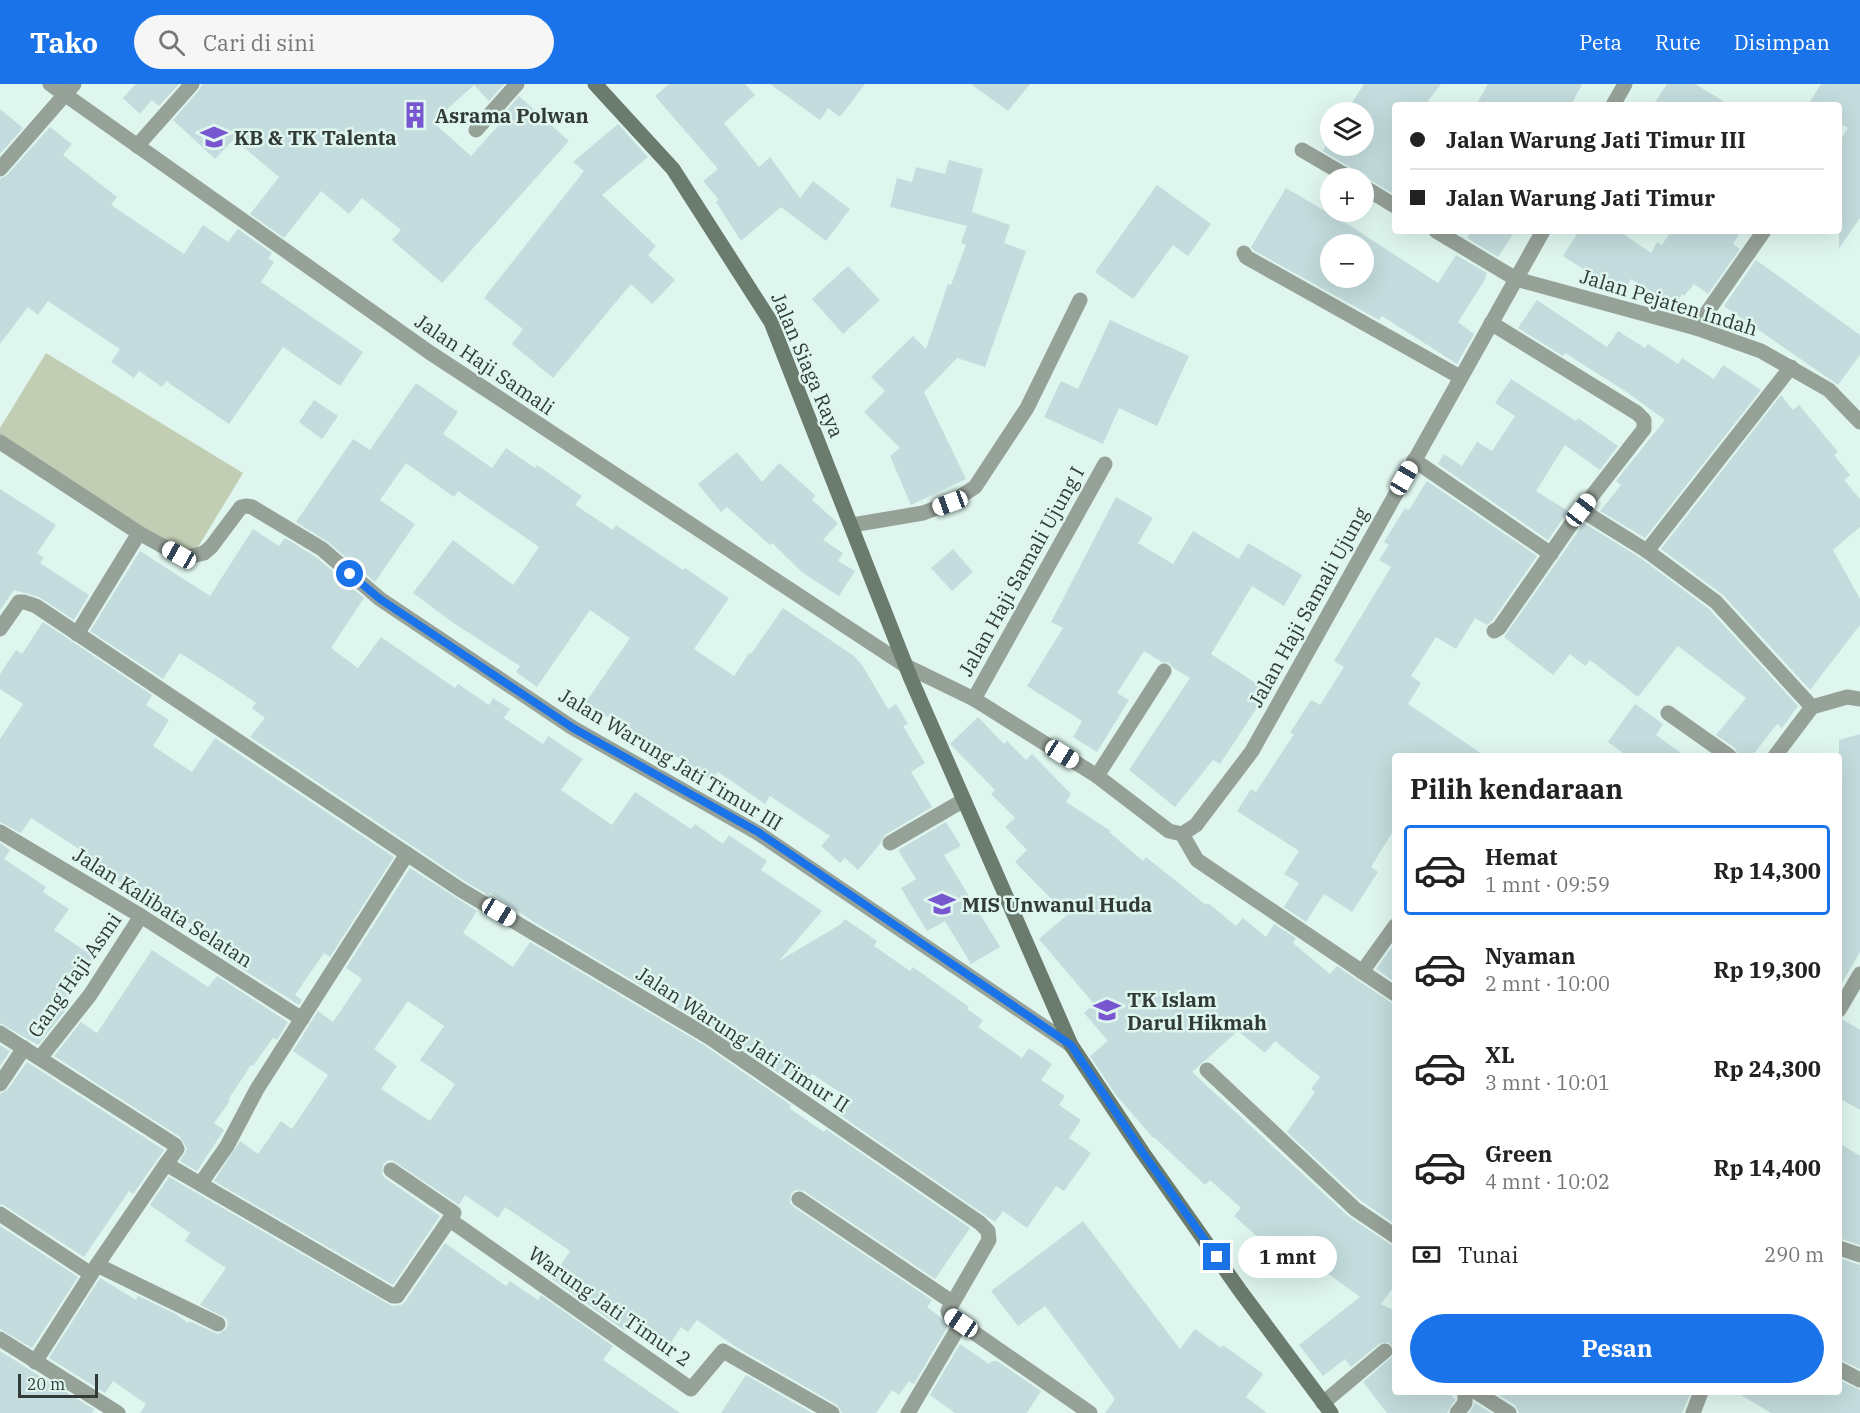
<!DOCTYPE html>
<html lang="id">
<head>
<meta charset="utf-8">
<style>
	:root { --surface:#fff; --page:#f6f6f6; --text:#222; --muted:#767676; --line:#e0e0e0; --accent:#1a73e8 }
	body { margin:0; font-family:"IBM Plex Serif",serif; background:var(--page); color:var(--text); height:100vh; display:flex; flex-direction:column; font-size:22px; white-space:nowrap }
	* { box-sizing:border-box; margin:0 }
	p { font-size:20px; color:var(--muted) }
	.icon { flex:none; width:33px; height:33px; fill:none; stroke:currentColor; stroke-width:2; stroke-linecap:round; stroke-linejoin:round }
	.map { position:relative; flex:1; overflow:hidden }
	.sheet { position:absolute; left:1392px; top:669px; width:450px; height:642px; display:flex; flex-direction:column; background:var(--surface); border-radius:6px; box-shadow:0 6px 24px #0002 }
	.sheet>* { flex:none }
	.top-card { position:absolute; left:1392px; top:18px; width:450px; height:132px; border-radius:6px; box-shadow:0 6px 24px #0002; display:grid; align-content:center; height:132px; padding:0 18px; background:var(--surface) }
	.tools { position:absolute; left:1320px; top:18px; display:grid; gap:12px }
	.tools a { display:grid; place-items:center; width:54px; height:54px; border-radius:50%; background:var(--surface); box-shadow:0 6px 24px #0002; font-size:30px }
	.scale { position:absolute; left:18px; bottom:15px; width:80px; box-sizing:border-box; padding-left:6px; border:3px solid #313a37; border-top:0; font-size:16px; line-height:21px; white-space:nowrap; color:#313a37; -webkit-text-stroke:4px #dff6ef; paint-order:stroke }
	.end { position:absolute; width:27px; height:27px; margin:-14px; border:8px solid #1a73e8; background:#fff; box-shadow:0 0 0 3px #fff }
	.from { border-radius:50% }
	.bubble { position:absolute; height:42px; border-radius:21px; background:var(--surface); box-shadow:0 6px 24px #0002; font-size:20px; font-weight:800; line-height:42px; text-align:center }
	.car { position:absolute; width:18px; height:36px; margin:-18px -9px; border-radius:8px; box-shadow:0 0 4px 2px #0007; background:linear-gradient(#fff 24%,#345 0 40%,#fff 0 76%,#345 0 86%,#fff 0) }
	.top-card b { display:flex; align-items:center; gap:21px; height:57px; font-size:22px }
	.top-card b+b { border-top:2px solid var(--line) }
	.top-card i { width:15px; height:15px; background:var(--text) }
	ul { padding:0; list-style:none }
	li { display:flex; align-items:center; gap:18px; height:90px; margin:0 12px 9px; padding:0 6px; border:3px solid transparent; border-radius:6px }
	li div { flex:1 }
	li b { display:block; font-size:22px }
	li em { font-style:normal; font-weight:800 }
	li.selected { border-color:var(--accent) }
	li>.icon { width:54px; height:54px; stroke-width:1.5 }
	h2 { padding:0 18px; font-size:27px; line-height:72px }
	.pay { display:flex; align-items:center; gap:15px; height:66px; padding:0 18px; font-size:22px }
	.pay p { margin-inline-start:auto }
	.cta { display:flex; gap:12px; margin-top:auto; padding:12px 18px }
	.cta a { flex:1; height:69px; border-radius:36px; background:var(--accent); color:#fff; font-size:24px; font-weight:800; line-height:69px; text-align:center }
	header { display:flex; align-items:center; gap:36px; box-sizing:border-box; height:84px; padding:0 30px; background:var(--accent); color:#fff }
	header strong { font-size:28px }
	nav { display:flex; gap:33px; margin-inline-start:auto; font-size:21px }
	.search { width:420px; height:54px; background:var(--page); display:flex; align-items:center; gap:15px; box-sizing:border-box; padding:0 21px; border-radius:33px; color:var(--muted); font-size:22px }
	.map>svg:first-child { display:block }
</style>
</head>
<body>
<header>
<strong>Tako</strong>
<div class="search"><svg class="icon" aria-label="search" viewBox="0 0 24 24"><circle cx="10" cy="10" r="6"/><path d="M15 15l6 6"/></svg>Cari di sini</div>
<nav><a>Peta</a><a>Rute</a><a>Disimpan</a></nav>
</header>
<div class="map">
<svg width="1860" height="1329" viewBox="0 0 1860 1329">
	<rect width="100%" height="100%" fill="#dff6ef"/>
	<!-- green -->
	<polygon fill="#c2ceb4" points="46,269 243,389 192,473 0,356 0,344"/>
	<!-- building -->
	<g fill="#c4dcdd" fill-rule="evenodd">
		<polygon points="136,0 179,0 159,22 152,16 140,30 123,14"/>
		<polygon points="202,0 504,0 489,17 474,1 433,38 471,72 505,34 503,31 519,12 569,57 442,199 392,156 401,146 362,114 349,130 321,107 284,154 250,130 279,93 234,55 215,75 173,36 199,6"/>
		<polygon points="669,0 745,0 755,11 724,39 759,83 770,73 800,114 813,97 850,125 826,157 781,123 741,157 716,118 719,116 703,97 718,85 655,12"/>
		<polygon points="770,0 865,0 840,33 828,24 820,36"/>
		<polygon points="971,0 1030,0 1008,27"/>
		<polygon points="1364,0 1441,0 1425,21 1395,21 1395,111 1323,67 1330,54 1330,62 1364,62 1364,28 1346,28"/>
		<polygon points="1488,0 1582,0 1571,21 1476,21"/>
		<polygon points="1667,0 1695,0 1730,21 1653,21"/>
		<polygon points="1821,0 1860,0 1860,134 1839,164 1839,58 1848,44 1839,39 1839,21 1808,21"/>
		<polygon points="0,25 23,44 0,70"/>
		<polygon points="618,40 648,73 602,111 656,162 648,171 675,196 652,220 631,200 553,294 512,260 523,245 484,214 584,87 573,78"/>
		<polygon points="50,43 72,60 63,71 117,113 111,121 184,170 203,141 228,158 238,145 272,169 268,174 274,178 261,198 363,268 340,302 283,263 229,340 166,297 162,303 139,287 134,294 111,278 120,265 48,217 38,231 28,223 0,260 0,95 7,91"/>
		<polygon points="949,76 983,85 972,128 1010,141 1004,159 1026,167 985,283 957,274 924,308 966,395 911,421 890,372 900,364 864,328 885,307 871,293 913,252 926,265 948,200 951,201 966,161 961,159 967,142 890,123 897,94 912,98 916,83 945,90"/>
		<polygon points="1157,101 1211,140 1188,172 1173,161 1133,215 1095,188"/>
		<path d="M1286,104l66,39 86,56 18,-28 31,18 -2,4 1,1 -28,44 16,12 -17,30 -75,-48 -3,4 -126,-70 -2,-3zM1330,160h34v34h-34z"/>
		<polygon points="1472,147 1515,147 1498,173 1467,154"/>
		<polygon points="1579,147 1619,147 1651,169 1657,158 1662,161 1671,147 1741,147 1733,160 1740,165 1708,210 1694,200 1684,212 1682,210 1675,222 1631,195 1622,210 1563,172"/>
		<polygon points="1756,176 1860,251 1860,271 1838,301 1724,222"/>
		<polygon points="848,182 880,216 843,250 812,215"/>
		<polygon points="1537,216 1607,263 1618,247 1645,264 1648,260 1678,280 1682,274 1714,295 1723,281 1761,306 1645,454 1600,427 1621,401 1616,397 1665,336 1628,309 1565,269 1563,272 1518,244"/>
		<polygon points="1110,236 1189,272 1157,342 1119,324 1103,360 1044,333 1061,297 1078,305"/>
		<polygon points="1511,295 1576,337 1578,334 1618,362 1600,386 1565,361 1536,407 1568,427 1548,456 1438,380 1444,370 1462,382 1477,358 1492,367 1515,332 1495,319"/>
		<polygon points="416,299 458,328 443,350 492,384 506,364 535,384 537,381 582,412 575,421 613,446 616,441 683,486 685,484 729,514 694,565 734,592 749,569 751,570 783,524 854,572 862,581 888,625 896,620 908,640 903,642 925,679 911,688 932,723 885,751 880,760 858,786 845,774 840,779 821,762 830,752 770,712 765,720 718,688 712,697 672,670 669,675 586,618 630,554 590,526 537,603 516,588 520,582 452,538 413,509 453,456 513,501 539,463 458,407 454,413 406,379 380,416 415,440 375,498 328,458 296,438 353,355 370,366"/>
		<polygon points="1781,311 1793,326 1799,321 1838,368 1834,371 1850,391 1844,396 1860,415 1860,443 1833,466 1860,515 1860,541 1810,606 1723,511 1661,465"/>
		<polygon points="314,316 338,332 322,355 299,338"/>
		<polygon points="737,368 762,398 779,379 815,411 812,416 838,439 823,456 843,469 838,477 855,487 839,512 803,489 772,459 770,461 727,423 721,428 698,400"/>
		<polygon points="1427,397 1537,472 1492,537 1487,541 1475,534 1456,565 1436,553 1411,592 1421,599 1408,620 1485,672 1395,672 1395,744 1371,783 1378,788 1352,828 1324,810 1306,838 1284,823 1299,799 1284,790 1299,767 1237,727 1251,705 1256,708 1294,650 1290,649 1311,616 1320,621 1344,583 1334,577 1391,483 1379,476 1389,461 1384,458 1405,424 1409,426"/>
		<polygon points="0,405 56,441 37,469 44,474 40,479 89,511 74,536 39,513 14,506 0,526"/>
		<polygon points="1116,413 1153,434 1138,459 1173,480 1193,447 1239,475 1248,459 1302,491 1284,522 1252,502 1211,570 1268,607 1220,680 1213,676 1175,723 1129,686 1190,594 1173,584 1169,579 1162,578 1144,567 1117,609 1129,616 1097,668 1073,653 1082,637 1027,602 1063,544 1051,538"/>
		<polygon points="1584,439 1642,475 1709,525 1798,622 1782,644 1777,640 1752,672 1739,672 1735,664 1716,651 1746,614 1678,562 1638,613 1590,576 1585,582 1570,570 1553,591 1504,553"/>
		<polygon points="253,445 279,462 285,454 316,473 364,514 331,564 358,584 381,553 455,604 458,600 489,621 493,614 510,625 504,634 543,660 548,652 583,675 561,706 612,741 635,708 691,745 695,740 723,760 729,751 767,777 761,786 822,827 779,877 841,840 845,835 877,857 874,862 910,887 913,883 969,923 967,925 983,936 978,943 1022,974 1029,964 1052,980 1041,996 1065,1012 1059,1021 1081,1036 1069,1054 1091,1069 1064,1107 1056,1102 1027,1144 1003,1127 995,1138 837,1029 847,1013 812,990 802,1005 714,945 534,838 490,808 488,811 466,798 250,653 265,634 252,624 256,619 230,601 180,569 163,595 90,547 140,467 210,512"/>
		<polygon points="953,465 973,488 952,507 931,484"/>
		<polygon points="43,538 152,611 146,621 169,636 153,662 192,688 215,654 394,773 330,873 324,869 295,911 302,916 299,921 228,876 233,869 161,820 158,824 112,793 84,774 87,770 31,734 21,749 0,738 0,655 23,620 0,605 0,590 16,566 22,570"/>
		<polygon points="1635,620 1663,640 1656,651 1685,672 1627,672 1608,658"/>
		<polygon points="978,633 1004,660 1007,657 1026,676 1032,670 1071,710 1066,718 1111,747 1109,748 1143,777 1146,773 1206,821 1208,819 1236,842 1243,834 1266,853 1274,840 1296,854 1293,859 1330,890 1337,882 1390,918 1395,920 1395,1140 1361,1117 1287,1048 1315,1008 1311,1005 1320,993 1275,957 1265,969 1238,947 1192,988 1348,1132 1390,1160 1395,1162 1395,1201 1381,1220 1395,1227 1395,1308 1449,1308 1455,1316 1447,1329 1387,1329 1363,1298 1394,1271 1394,1265 1388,1258 1379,1260 1351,1283 1345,1275 1323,1292 1299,1261 1360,1213 1315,1180 1312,1184 1289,1161 1279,1172 1234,1132 1241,1124 1210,1096 1205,1101 1154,1053 1153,1054 1116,1011 1090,972 1108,957 1084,929 1094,920 1039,855 1067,831 1015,778 1027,766 1005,743 1015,734 991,710 995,706 950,660"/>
		<polygon points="1860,650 1860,868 1839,904 1839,656"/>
		<polygon points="946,738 961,762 944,771 1000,863 971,880 945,837 927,847 901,804 916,795 898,766"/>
		<polygon points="0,759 10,766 4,775 46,803 43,808 69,825 54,846 94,873 61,924 65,927 38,961 0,939"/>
		<path d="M410,784l67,43 -14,22 50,34 17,-25 174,103 87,60 -2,3 35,24 2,-3 144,99 -35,51 -131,-88 -9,-1 -4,4 -1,9 4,4 138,93 -5,7 12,9 9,10 -34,58 -5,-3 -10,14 -7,-5 -16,23h-34l-5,-8 -101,-58 -39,-27 -9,12 -7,-5 -12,19 -38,-26 -7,10 -72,-51 18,-28 -65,-44 -7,11 -33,-23 -6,10 -67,-45 -5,1 -4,4 -1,9 3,4 55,38 -47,69 -179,-104 26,-40 18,13 23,-33 11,8 36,-54 -35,-24 25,-40 15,11 29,-43 -16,-11zM408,917l36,25 -24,34 35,24 -25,37 -49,-32 16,-23 -23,-17z"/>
		<polygon points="1395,859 1395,898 1376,885"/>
		<polygon points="152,866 208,903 217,892 288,938 277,956 273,954 253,982 251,981 228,1016 230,1017 214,1039 224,1046 197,1087 180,1077 187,1065 180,1053 54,972 81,938 97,949"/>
		<polygon points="1842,935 1860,946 1860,1026 1839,1014 1839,936"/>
		<polygon points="0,961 10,967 0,982"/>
		<polygon points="27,978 164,1066 133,1110 129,1107 84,1173 5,1122 0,1120 0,1010 8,1005"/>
		<polygon points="1839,1059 1860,1072 1860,1161 1839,1154"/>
		<polygon points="169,1093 392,1222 401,1221 405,1218 445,1159 506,1202 510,1197 538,1216 541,1211 613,1262 603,1276 680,1329 140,1329 146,1320 113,1297 105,1309 49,1274 100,1194 136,1216 138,1212 176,1230 188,1239 189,1237 218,1250 226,1245 228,1239 226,1234 200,1221 226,1184 185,1157 190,1149 150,1121"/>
		<polygon points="1083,1137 1180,1265 1195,1245 1221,1264 1223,1261 1263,1290 1246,1313 1267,1329 1105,1329 1115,1315 1045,1222 1018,1242 991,1207"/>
		<polygon points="0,1142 78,1193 32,1264 0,1245"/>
		<polygon points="1839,1174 1860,1181 1860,1285 1839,1275"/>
		<polygon points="960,1260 989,1280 992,1277 997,1277 1041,1307 1027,1329 955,1329 930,1311"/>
		<polygon points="0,1267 30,1286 94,1325 92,1329 0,1329"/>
		<polygon points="746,1291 812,1329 721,1329"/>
		<polygon points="1839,1296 1860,1306 1860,1329 1771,1329 1736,1308 1839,1308"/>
		<polygon points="1494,1308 1691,1308 1682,1329 1519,1329 1515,1321"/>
		<polygon points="1475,1319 1491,1329 1469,1329"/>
	</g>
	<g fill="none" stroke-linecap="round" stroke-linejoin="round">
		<!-- minor -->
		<g stroke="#96a198" stroke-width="15">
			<polyline points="1613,21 1625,0"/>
			<polyline points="476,46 517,0"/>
			<polyline points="137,62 192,0"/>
			<polyline points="1302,66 1350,94"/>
			<polyline points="0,85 74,0"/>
			<polyline points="1364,103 1395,122"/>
			<polyline points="1436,147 1516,195 1696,244 1761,267 1829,306 1860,338"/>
			<polyline points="1244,169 1246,173 1460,293"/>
			<polyline points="1491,239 1637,329 1644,336 1644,345 1581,426 1499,544 1494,547"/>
			<polyline points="1696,244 1764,147"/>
			<polyline points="0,358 139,449 179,471 188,473 204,469 211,463 241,423 246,422 252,423 322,465 380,515 573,644 758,749 1071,961"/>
			<polyline points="1414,376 1551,470"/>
			<polyline points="1581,426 1647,467 1716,518 1812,623"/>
			<polyline points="852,441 923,429 950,419 975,403 1027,324 1080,216"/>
			<polyline points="1647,467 1791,283"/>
			<polyline points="0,545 19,518 24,518 36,522 407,770"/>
			<polyline points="77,550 139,449"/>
			<polyline points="906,582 974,615 1097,692 1169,747 1182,750"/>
			<polyline points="974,615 1105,380"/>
			<polyline points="1668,629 1729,672"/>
			<polyline points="1775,672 1812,623 1847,613 1860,615"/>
			<polyline points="1097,692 1164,587"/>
			<polyline points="0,748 141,832 302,935"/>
			<polyline points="1182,750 1196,741 1252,667 1543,147"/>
			<polyline points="1182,750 1197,776 1395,910"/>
			<polyline points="890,759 964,716"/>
			<polyline points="1362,888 1395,842"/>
			<polyline points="1839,926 1860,890"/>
			<polyline points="0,949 175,1061 177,1065 166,1080"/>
			<polyline points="40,974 90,911 141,832"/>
			<polyline points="1207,986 1355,1125 1395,1152"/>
			<polyline points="0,1000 24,964"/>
			<polyline points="201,1099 227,1062 257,1005 407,770 461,806 709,953 980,1139 988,1147 989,1156 948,1227 950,1232 1090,1329"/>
			<polyline points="799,1115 952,1218"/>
			<polyline points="0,1130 91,1190"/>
			<polyline points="450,1136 691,1305 723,1267 832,1329"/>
			<polyline points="1839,1164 1860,1171"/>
			<polyline points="97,1181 218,1240"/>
			<polyline points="0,1255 118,1329"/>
			<polyline points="35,1278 97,1181 166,1080 393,1212 397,1212 454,1129 391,1086"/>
			<polyline points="1839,1285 1860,1296"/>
			<polyline points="1476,1308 1509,1329"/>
			<polyline points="1323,1319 1385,1267"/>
			<polyline points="908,1329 961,1239"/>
			<polyline points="1457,1329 1465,1319 1465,1308"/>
			<polyline points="1693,1329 1701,1308"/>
		</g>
		<!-- tertiary -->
		<polyline stroke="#96a198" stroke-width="15" points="50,0 429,268 906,582"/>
		<!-- secondary -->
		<polyline stroke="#6b7b6e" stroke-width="15" points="595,0 673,85 771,238 911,595 1071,961 1143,1069 1241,1208 1331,1329"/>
	</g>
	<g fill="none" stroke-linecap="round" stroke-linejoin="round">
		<!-- route -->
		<polyline stroke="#1a73e8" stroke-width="8" points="350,490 380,515 573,644 758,748 1071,961 1143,1069 1217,1173"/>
	</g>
	<!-- icons -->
	<defs>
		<symbol id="building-bare" viewBox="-9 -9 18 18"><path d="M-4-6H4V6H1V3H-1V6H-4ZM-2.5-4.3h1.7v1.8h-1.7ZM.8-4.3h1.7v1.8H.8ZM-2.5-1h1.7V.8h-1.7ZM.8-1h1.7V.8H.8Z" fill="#7756d0" stroke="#dff6ef" stroke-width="2.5" paint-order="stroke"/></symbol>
		<symbol id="school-bare" viewBox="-9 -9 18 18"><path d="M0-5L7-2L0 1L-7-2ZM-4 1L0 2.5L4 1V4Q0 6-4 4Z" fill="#7756d0" stroke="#dff6ef" stroke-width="2.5" paint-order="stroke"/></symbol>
	</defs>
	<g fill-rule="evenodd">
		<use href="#building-bare" x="396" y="12" width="38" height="38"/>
		<use href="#school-bare" x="195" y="34" width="38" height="38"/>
		<use href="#school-bare" x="923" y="801" width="38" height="38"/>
		<use href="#school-bare" x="1088" y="907" width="38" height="38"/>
	</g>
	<g text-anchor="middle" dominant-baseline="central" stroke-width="5" stroke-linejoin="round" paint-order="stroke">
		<!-- poi labels -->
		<g font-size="20" font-weight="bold" fill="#313a37" stroke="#dff6ef" text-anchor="start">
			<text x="435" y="31">Asrama Polwan</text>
			<text x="234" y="53">KB &amp; TK Talenta</text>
			<text x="962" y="820">MIS Unwanul Huda</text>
			<text x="1127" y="915">TK Islam<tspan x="1127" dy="23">Darul Hikmah</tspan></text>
		</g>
		<!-- street labels -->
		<g font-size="20" fill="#313a37" stroke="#dff6ef">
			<text transform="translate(1669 218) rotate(17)">Jalan Pejaten Indah</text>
			<text transform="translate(485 280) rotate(34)">Jalan Haji Samali</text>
			<text transform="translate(808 281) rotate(67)">Jalan Siaga Raya</text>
			<text transform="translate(1021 487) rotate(-61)">Jalan Haji Samali Ujung I</text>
			<text transform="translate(1308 523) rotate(-61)">Jalan Haji Samali Ujung</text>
			<text transform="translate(671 675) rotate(31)">Jalan Warung Jati Timur III</text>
			<text transform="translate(163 823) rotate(32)">Jalan Kalibata Selatan</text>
			<text transform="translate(74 891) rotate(-55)">Gang Haji Asmi</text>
			<text transform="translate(743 955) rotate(33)">Jalan Warung Jati Timur II</text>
			<text transform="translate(610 1222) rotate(35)">Warung Jati Timur 2</text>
		</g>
	</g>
</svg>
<div class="tools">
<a><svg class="icon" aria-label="layers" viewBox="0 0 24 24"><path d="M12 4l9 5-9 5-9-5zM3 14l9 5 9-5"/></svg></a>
<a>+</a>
<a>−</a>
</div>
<div class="scale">20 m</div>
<i class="end from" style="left:350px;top:490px"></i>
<i class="end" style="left:1217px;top:1173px"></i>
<div class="bubble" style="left:1238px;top:1152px;width:99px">1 mnt</div>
<i class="car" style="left:1404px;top:394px;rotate:30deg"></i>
<i class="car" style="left:950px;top:419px;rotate:250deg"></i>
<i class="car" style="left:1581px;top:426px;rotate:38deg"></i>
<i class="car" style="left:179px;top:471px;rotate:299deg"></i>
<i class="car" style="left:1062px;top:670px;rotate:122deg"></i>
<i class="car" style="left:499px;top:828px;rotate:121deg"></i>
<i class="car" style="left:961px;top:1239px;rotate:304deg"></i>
<div class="top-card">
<b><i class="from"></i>Jalan Warung Jati Timur III</b>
<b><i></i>Jalan Warung Jati Timur</b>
</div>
<section class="sheet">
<h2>Pilih kendaraan</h2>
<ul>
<li class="selected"><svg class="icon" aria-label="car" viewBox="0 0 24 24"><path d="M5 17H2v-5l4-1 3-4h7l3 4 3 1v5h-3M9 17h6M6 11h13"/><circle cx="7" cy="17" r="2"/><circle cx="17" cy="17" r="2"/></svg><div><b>Hemat</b><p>1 mnt · 09:59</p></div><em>Rp 14,300</em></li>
<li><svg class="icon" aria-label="car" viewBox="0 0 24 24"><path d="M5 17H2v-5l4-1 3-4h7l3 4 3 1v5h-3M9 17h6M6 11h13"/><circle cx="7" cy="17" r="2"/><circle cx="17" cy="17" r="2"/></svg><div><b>Nyaman</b><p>2 mnt · 10:00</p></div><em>Rp 19,300</em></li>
<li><svg class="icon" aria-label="car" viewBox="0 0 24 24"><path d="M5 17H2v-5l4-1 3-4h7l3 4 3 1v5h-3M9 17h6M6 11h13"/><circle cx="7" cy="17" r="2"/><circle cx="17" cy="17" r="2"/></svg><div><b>XL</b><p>3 mnt · 10:01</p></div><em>Rp 24,300</em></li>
<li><svg class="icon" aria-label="car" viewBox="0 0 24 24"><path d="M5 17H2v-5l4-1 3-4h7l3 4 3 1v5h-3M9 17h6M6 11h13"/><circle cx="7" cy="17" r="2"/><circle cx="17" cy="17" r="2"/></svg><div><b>Green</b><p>4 mnt · 10:02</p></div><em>Rp 14,400</em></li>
</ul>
<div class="pay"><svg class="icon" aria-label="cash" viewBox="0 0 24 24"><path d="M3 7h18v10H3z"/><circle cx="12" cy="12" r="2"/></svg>Tunai<p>290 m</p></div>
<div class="cta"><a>Pesan</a></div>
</section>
</div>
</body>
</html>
